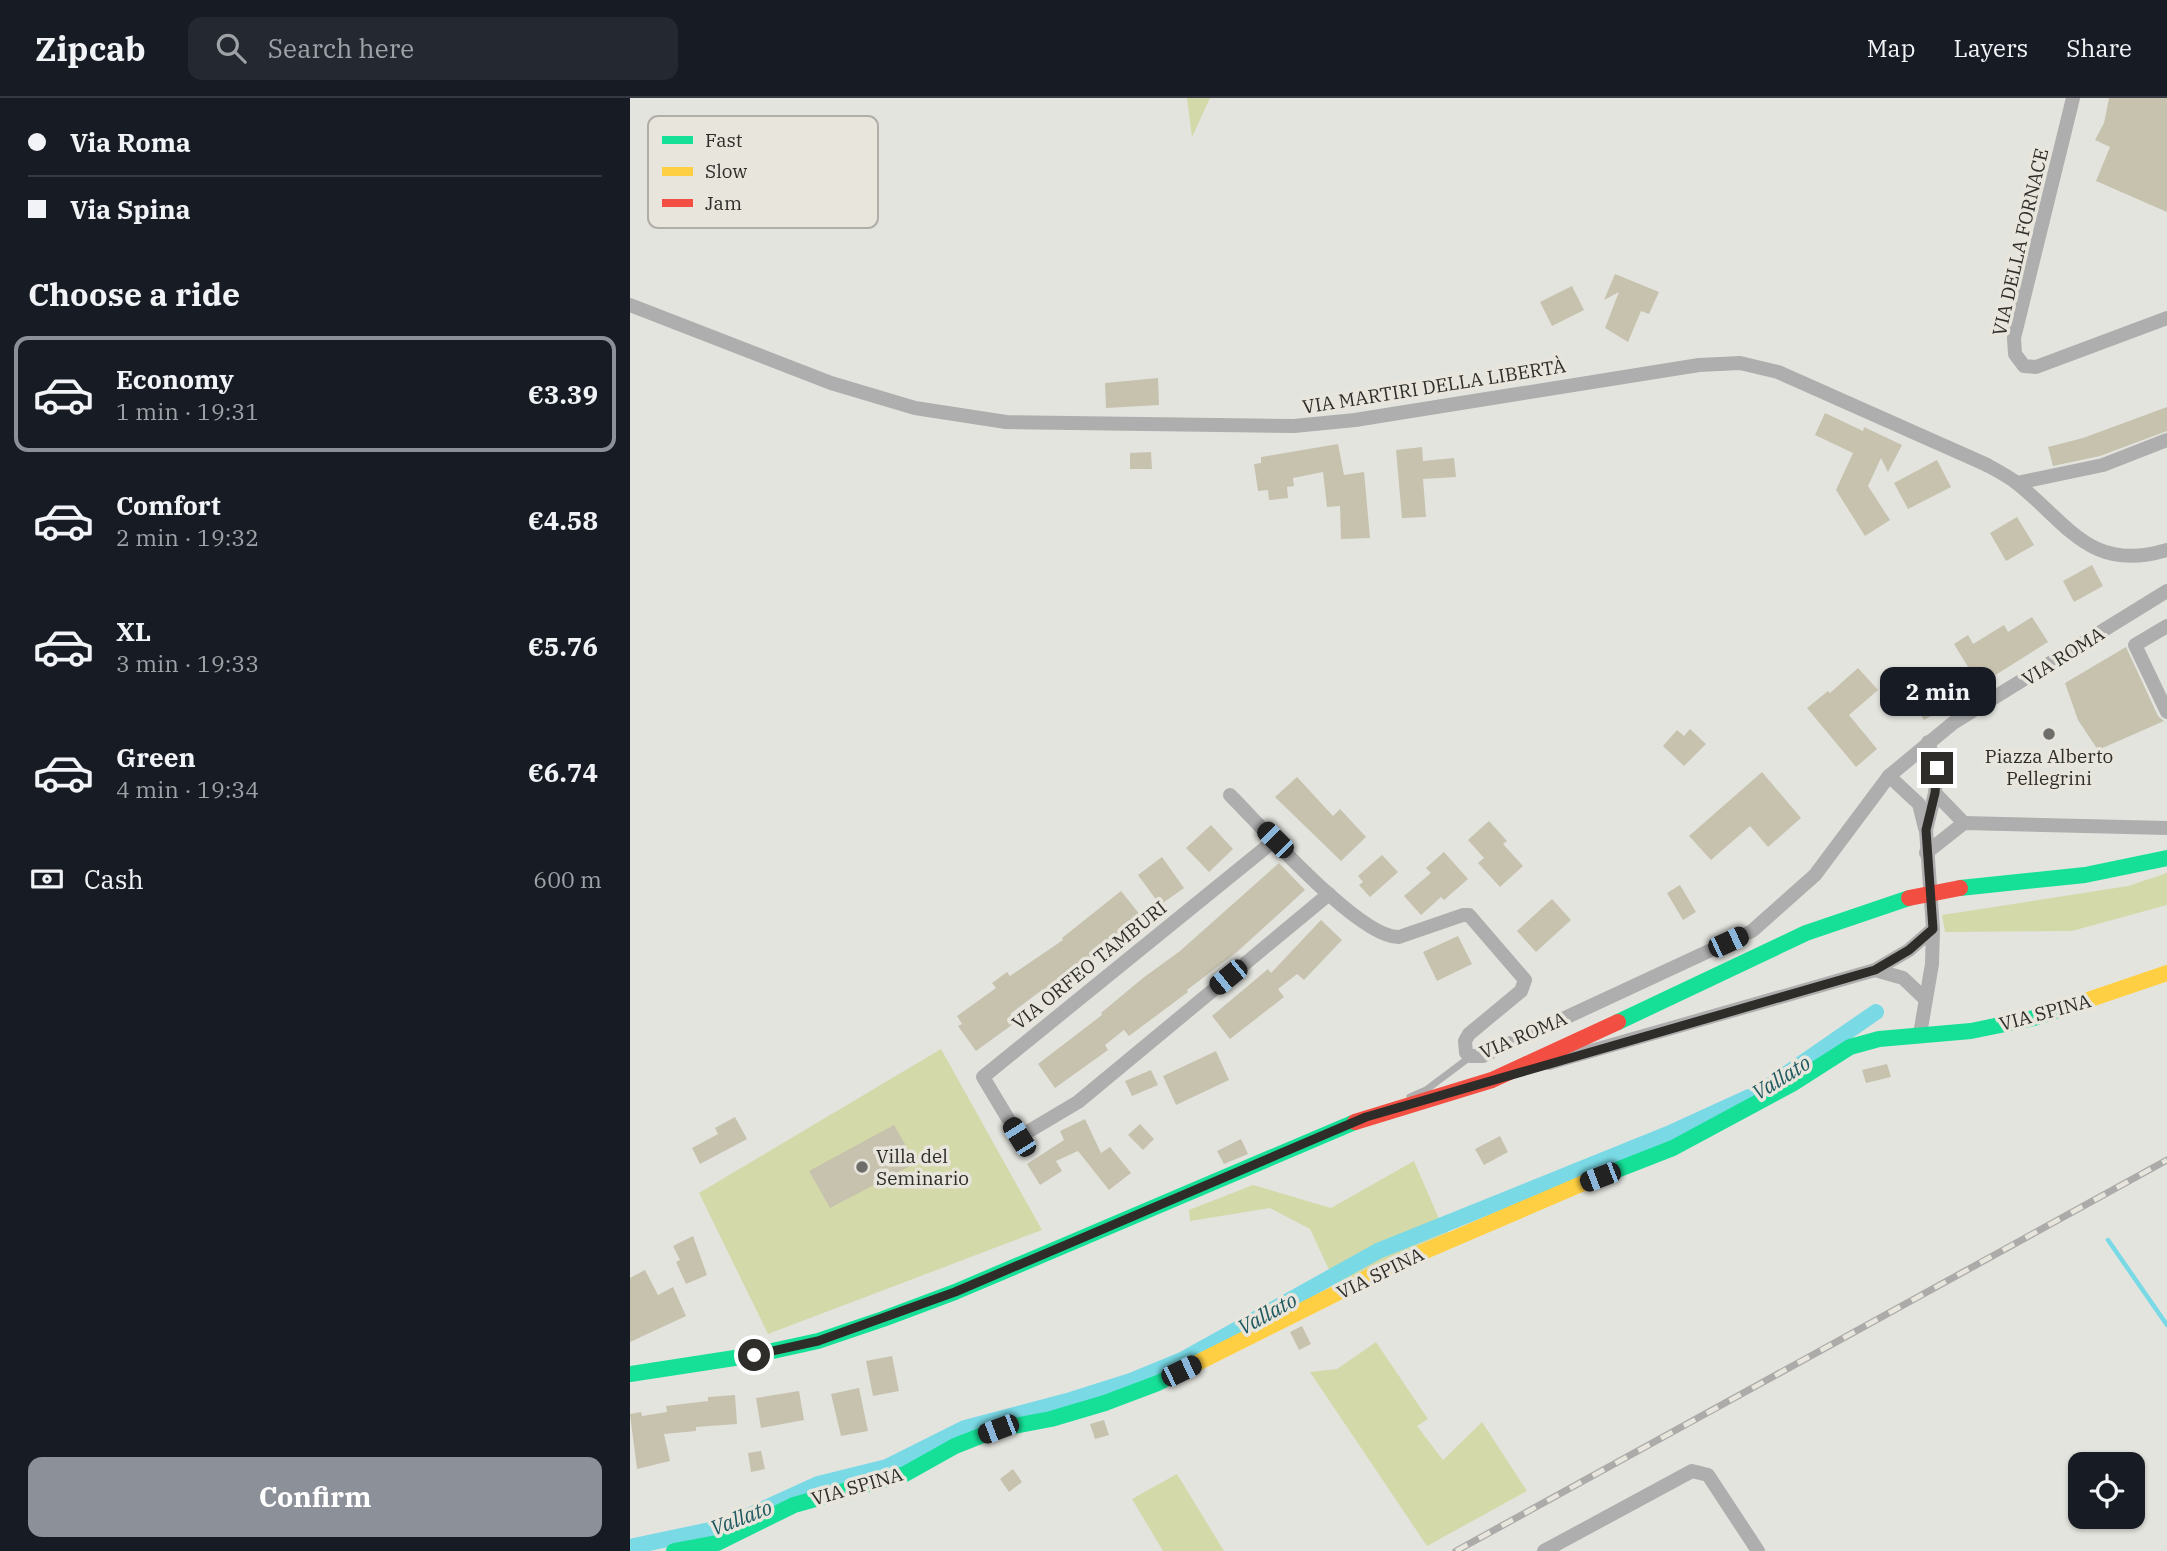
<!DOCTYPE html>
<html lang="en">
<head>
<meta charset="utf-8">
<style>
	:root { --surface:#171b24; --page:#242831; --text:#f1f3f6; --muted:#9ea1a6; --line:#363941; --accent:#8c9099 }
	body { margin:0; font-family:"IBM Plex Serif",serif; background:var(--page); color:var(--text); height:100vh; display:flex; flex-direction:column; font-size:26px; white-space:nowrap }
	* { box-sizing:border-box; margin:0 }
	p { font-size:23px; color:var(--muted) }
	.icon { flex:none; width:38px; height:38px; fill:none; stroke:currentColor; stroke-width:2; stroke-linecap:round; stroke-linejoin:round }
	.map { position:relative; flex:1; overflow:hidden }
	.drawer { display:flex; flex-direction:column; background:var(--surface); width:630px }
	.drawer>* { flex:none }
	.top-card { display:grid; align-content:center; height:154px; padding:0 28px; background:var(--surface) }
	.tools { position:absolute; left:1438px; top:1354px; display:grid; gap:14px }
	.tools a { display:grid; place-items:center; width:77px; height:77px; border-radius:14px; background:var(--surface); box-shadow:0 2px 5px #0004; font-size:35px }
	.end { position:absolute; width:32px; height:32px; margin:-16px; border:9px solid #2e2d2a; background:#fff; box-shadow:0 0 0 4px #fff }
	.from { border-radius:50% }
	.bubble { position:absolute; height:49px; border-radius:14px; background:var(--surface); box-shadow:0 2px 5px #0004; font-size:23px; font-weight:800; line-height:49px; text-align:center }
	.car { position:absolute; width:21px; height:42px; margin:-21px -10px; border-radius:9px; box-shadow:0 0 5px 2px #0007; background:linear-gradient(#222 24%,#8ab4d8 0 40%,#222 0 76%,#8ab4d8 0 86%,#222 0) }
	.top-card b { display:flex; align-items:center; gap:24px; height:66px; font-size:26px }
	.top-card b+b { border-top:2px solid var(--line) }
	.top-card i { width:18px; height:18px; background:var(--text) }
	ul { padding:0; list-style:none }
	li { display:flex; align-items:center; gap:21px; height:116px; margin:0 14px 10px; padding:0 14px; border:4px solid transparent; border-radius:14px }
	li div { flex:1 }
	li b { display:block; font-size:26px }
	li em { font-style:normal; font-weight:800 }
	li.on { border-color:var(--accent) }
	li>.icon { width:63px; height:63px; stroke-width:1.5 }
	h2 { padding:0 28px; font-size:32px; line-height:84px }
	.pay { display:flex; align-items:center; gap:18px; height:77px; padding:0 28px; font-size:26px }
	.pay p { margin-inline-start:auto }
	.cta { display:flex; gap:14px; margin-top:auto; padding:14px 28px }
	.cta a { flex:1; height:80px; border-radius:14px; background:var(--accent); color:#fff; font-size:28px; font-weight:800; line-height:80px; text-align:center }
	header { display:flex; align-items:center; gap:42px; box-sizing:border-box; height:98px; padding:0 35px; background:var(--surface); border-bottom:2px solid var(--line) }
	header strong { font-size:33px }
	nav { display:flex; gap:38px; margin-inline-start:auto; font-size:24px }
	.search { width:490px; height:63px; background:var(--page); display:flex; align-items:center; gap:18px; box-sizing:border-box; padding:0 24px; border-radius:14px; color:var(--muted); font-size:26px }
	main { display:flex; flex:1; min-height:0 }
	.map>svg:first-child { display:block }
</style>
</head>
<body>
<header>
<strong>Zipcab</strong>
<div class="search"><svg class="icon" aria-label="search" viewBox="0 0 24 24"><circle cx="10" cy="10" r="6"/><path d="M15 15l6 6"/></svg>Search here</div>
<nav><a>Map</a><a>Layers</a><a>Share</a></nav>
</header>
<main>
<section class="drawer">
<div class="top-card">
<b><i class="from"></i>Via Roma</b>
<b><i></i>Via Spina</b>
</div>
<h2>Choose a ride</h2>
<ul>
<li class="on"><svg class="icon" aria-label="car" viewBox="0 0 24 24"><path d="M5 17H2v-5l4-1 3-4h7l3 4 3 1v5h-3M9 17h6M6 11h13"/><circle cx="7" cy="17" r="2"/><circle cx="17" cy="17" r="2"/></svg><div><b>Economy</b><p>1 min · 19:31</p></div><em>€3.39</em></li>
<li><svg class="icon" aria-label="car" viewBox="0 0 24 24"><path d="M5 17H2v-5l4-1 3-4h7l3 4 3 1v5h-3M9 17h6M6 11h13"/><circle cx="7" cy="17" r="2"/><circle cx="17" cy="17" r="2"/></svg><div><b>Comfort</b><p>2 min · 19:32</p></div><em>€4.58</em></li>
<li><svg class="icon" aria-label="car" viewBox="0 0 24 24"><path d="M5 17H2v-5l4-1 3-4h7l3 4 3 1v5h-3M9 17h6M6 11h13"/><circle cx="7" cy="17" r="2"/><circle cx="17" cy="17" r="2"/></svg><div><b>XL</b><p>3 min · 19:33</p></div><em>€5.76</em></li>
<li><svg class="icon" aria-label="car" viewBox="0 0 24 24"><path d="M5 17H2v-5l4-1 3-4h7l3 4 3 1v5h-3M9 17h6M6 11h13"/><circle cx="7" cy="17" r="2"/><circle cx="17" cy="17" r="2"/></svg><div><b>Green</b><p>4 min · 19:34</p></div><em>€6.74</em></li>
</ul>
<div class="pay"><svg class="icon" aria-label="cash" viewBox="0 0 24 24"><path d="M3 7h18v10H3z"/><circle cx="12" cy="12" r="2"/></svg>Cash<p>600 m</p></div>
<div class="cta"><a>Confirm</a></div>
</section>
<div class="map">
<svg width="1537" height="1453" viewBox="0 0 1537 1453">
	<rect width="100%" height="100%" fill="#e4e4df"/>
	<!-- green -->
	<g fill="#d4d9a9">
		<polygon points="557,0 580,0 562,39"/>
		<polygon points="1537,775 1537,807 1442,833 1315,834 1312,817 1498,788"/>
		<polygon points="311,951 412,1132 138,1236 69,1095"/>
		<polygon points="784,1063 810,1123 820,1136 707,1189 680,1131 640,1110 560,1123 559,1112 623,1087 701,1110"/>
		<polygon points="746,1244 798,1321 787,1328 813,1362 852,1324 897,1393 797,1448 680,1274 707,1271"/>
		<polygon points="547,1376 594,1453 533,1453 502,1401"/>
	</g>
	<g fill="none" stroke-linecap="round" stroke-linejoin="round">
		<!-- stream -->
		<polyline stroke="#79d9e5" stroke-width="4.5" points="1478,1142 1537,1227"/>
		<!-- canal -->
		<g stroke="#79d9e5" stroke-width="16">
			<polyline points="1139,988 1246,914"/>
			<polyline points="0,1449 94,1429 188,1386 257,1369 335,1330 441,1302 501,1283 552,1262 748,1153 1038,1036 1119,999"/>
		</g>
	</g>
	<!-- building -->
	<g fill="#c6c2ae">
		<polygon points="1479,0 1537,0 1537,114 1466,83 1480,49 1465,42 1474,25"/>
		<polygon points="985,176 1029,194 1019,216 1011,213 998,244 975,230 989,194 974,202"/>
		<polygon points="942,188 954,212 922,228 910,204"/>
		<polygon points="528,280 529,307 476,310 475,285"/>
		<polygon points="1537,309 1537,333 1470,358 1423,368 1418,349 1453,340"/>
		<polygon points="1195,315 1233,333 1234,329 1272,347 1258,374 1251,360 1238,388 1260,422 1235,438 1206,392 1223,355 1185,337"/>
		<polygon points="708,346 714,377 734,374 740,440 711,441 710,408 697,409 693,374 663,380 664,388 657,389 658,400 639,402 638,392 628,393 624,366 631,365 631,359"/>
		<polygon points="792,349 793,363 824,360 826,379 793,381 796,419 772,420 766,352"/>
		<polygon points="521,354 522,371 500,371 500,355"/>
		<polygon points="1307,362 1321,389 1278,411 1264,385"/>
		<polygon points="1387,419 1404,447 1376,463 1360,435"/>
		<polygon points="1462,467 1473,488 1444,504 1433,483"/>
		<polygon points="1402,519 1418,544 1294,622 1282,603 1338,569 1324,546 1338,537 1343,546 1374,527 1378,534"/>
		<polygon points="1496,549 1528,618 1534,623 1468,652 1448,622 1435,585"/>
		<polygon points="1228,570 1248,592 1219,617 1247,651 1226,669 1177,610 1198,593 1200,595"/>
		<polygon points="1060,631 1076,646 1054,668 1033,648 1047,632 1054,638"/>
		<polygon points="1132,674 1171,720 1138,749 1120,728 1081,762 1059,738"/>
		<polygon points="667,679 703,718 710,711 736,739 711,763 645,699"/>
		<polygon points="859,723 877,743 873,746 893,768 870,789 848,765 854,760 838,742"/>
		<polygon points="581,727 603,751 579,774 556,750"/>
		<polygon points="814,754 838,781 814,802 811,799 791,817 774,798 801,775 796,770"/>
		<polygon points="752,757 768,774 740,799 729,787 733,784 728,778"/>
		<polygon points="532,759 554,790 530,807 508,777"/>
		<polygon points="649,765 675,792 607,854 557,892 558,894 499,938 494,932 475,947 478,952 425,990 408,966 472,917 471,915 513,880 550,853"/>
		<polygon points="1050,787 1066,814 1053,822 1037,795"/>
		<polygon points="491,793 511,818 437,879 414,895 412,892 380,916 386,924 346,953 328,928 332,926 327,918 366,890 362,885 377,874 380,878 433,842 432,840"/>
		<polygon points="922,801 941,822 906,854 887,833"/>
		<polygon points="691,822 712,842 674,882 667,876 648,891 654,899 600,941 582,918 638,871 641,875"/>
		<polygon points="828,838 842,866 807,883 793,854"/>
		<polygon points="586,953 599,982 546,1007 533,978"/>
		<polygon points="1257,966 1261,979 1236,985 1232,972"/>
		<polygon points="521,972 528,987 502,998 495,983"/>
		<polygon points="105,1019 117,1041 70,1066 62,1050 88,1036 85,1030"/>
		<polygon points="455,1021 471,1055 480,1049 501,1075 479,1092 448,1053 426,1063 432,1073 410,1087 397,1066 434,1042 430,1033"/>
		<polygon points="510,1026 524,1041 513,1052 498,1037"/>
		<polygon points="264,1027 286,1065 200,1110 179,1073"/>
		<polygon points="870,1038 878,1054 854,1067 845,1051"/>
		<polygon points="611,1041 618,1056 594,1066 587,1053"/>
		<polygon points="63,1138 77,1177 56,1186 46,1164 50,1162 43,1148"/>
		<polygon points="15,1172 28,1197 43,1189 56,1218 0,1244 0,1180"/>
		<polygon points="672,1228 681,1246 669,1252 660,1234"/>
		<polygon points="262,1258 269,1293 243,1298 236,1263"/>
		<polygon points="229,1290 238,1333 211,1338 201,1296"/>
		<polygon points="169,1293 174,1322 131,1330 126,1300"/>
		<polygon points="105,1297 107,1326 66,1329 66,1333 34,1336 40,1363 7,1371 0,1316 11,1314 12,1318 37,1314 36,1308 78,1303 78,1299"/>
		<polygon points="474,1322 479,1337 465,1341 460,1326"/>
		<polygon points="131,1353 135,1371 121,1374 118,1355"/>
		<polygon points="383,1371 392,1384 379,1394 370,1381"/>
	</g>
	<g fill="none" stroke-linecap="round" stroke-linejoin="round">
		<!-- lane -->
		<polyline stroke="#afaeae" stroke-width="7" points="780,999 796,992 840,959"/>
		<!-- street -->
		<g stroke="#afaeae" stroke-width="14">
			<polyline points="1443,0 1384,240 1385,256 1394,268 1406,269 1537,220"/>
			<path d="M0,207l201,78 84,25 91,14 288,4 61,-6 344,-55 41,-2 38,9 207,92c11,6 23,12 33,20 51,41 73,89 149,66"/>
			<polyline points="1387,385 1473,367 1537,342"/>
			<polyline points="1537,528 1505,547 1537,614"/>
			<polyline points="1259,678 1289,706 1295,730"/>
			<polyline points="1305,695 1334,725"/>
			<path d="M600,697c31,31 130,144 169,142l64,-22h6l56,65 -4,11 -52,43 -4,7 1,12 4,3h13l269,-125 63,-56 74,-99 64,-53 214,-132"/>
			<polyline points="645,742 353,979 389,1039 448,1004 699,796"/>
			<polyline points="1296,755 1334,725 1537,730"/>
			<polyline points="1245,872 1273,880 1295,901"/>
			<polyline points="1290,936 1302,866 1303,831 1296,732 1305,695 1307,670 1298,644"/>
			<polyline points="919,965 1245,872 1279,852 1303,831"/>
			<polyline points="914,1453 1062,1373 1078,1377 1128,1453"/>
		</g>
		<!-- fast -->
		<g stroke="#16e098" stroke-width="16">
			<polyline points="1330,790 1455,777 1537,760"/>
			<polyline points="988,924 1176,835 1279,800"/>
			<polyline points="956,1084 1043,1050 1162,986 1220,949 1249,941 1341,933 1404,920 1449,905"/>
			<polyline points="0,1276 124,1257 188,1243 253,1221 325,1194 725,1024"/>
			<polyline points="44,1453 87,1445 164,1407 275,1376 325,1348 368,1331 421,1321 475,1305 528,1285 569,1264"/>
		</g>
		<!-- slow -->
		<g stroke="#ffcf43" stroke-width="16">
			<polyline points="1449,905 1537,875"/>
			<polyline points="569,1264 765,1166 956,1084"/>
		</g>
		<!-- jam -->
		<polyline stroke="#f24e42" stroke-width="16" points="725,1024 862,982 988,924"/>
		<defs>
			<polyline id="rail" points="826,1453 1537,1062"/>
		</defs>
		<!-- rail casing -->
		<use href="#rail" stroke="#acaba9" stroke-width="7"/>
		<!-- rail -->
		<use href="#rail" stroke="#e7e5dc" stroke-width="4.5" stroke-dasharray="13" stroke-linecap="butt"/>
		<!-- jam-bridge -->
		<polyline stroke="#f24e42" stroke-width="16" points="1279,800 1330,790"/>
	</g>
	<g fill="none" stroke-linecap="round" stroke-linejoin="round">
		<!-- route -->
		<polyline stroke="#2e2d2a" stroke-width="9" points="124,1257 188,1243 325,1194 736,1019 1245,872 1279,852 1303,831 1296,732 1305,695 1307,670"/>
	</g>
	<!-- markers -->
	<g fill="#6e6d69" stroke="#e7e5dc" stroke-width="2.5">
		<circle cx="1419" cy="636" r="7"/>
		<circle cx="232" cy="1069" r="7"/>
	</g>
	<g text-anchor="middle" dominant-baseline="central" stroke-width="7" stroke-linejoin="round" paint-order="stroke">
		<!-- street labels -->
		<g font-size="19" fill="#2e2d2a" stroke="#e7e5dc">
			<text transform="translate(1390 144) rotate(-77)">VIA DELLA FORNACE</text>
			<text transform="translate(804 288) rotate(-9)">VIA MARTIRI DELLA LIBERTÀ</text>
			<text transform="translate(1433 558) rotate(-32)">VIA ROMA</text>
			<text transform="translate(459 867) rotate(-39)">VIA ORFEO TAMBURI</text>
			<text transform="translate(1415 914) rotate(-15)">VIA SPINA</text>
			<text transform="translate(893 937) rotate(-23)">VIA ROMA</text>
			<text transform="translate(750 1175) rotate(-26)">VIA SPINA</text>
			<text transform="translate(227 1388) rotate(-16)">VIA SPINA</text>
		</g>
		<!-- poi labels -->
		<g font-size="19" fill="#2e2d2a" stroke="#e7e5dc">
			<text x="1419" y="658">Piazza Alberto<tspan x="1419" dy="22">Pellegrini</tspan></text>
			<text x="246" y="1058" text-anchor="start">Villa del<tspan x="246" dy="22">Seminario</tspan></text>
		</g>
		<!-- water labels -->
		<g font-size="21" font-style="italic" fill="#215961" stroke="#e7e5dc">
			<text transform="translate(1151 979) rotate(-32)">Vallato</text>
			<text transform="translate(637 1215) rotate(-29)">Vallato</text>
			<text transform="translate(111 1419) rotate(-21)">Vallato</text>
		</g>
	</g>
	<!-- legend -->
	<rect x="18" y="18" width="230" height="112" rx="10" fill="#e7e5dc" stroke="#b0aea7" stroke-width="2"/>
	<rect x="32" y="38" width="31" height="8" fill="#16e098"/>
	<rect x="32" y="69" width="31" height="9" fill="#ffcf43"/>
	<rect x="32" y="101" width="31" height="8" fill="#f24e42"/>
	<g font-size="19" fill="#2e2d2a">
		<text x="75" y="49">Fast</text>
		<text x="75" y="80">Slow</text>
		<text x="75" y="112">Jam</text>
	</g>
</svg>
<div class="tools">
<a><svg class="icon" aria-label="locate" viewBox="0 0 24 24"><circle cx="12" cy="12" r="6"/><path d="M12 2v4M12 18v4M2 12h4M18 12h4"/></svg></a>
</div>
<i class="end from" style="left:124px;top:1257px"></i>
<i class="end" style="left:1307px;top:670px"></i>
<div class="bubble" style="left:1250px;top:569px;width:116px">2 min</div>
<i class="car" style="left:645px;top:742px;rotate:315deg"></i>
<i class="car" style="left:1098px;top:844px;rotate:65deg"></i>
<i class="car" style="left:598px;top:879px;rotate:231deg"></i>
<i class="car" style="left:389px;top:1039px;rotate:328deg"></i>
<i class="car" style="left:970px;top:1079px;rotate:249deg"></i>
<i class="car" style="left:551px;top:1273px;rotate:64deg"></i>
<i class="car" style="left:368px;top:1331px;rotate:249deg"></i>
</div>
</main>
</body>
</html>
